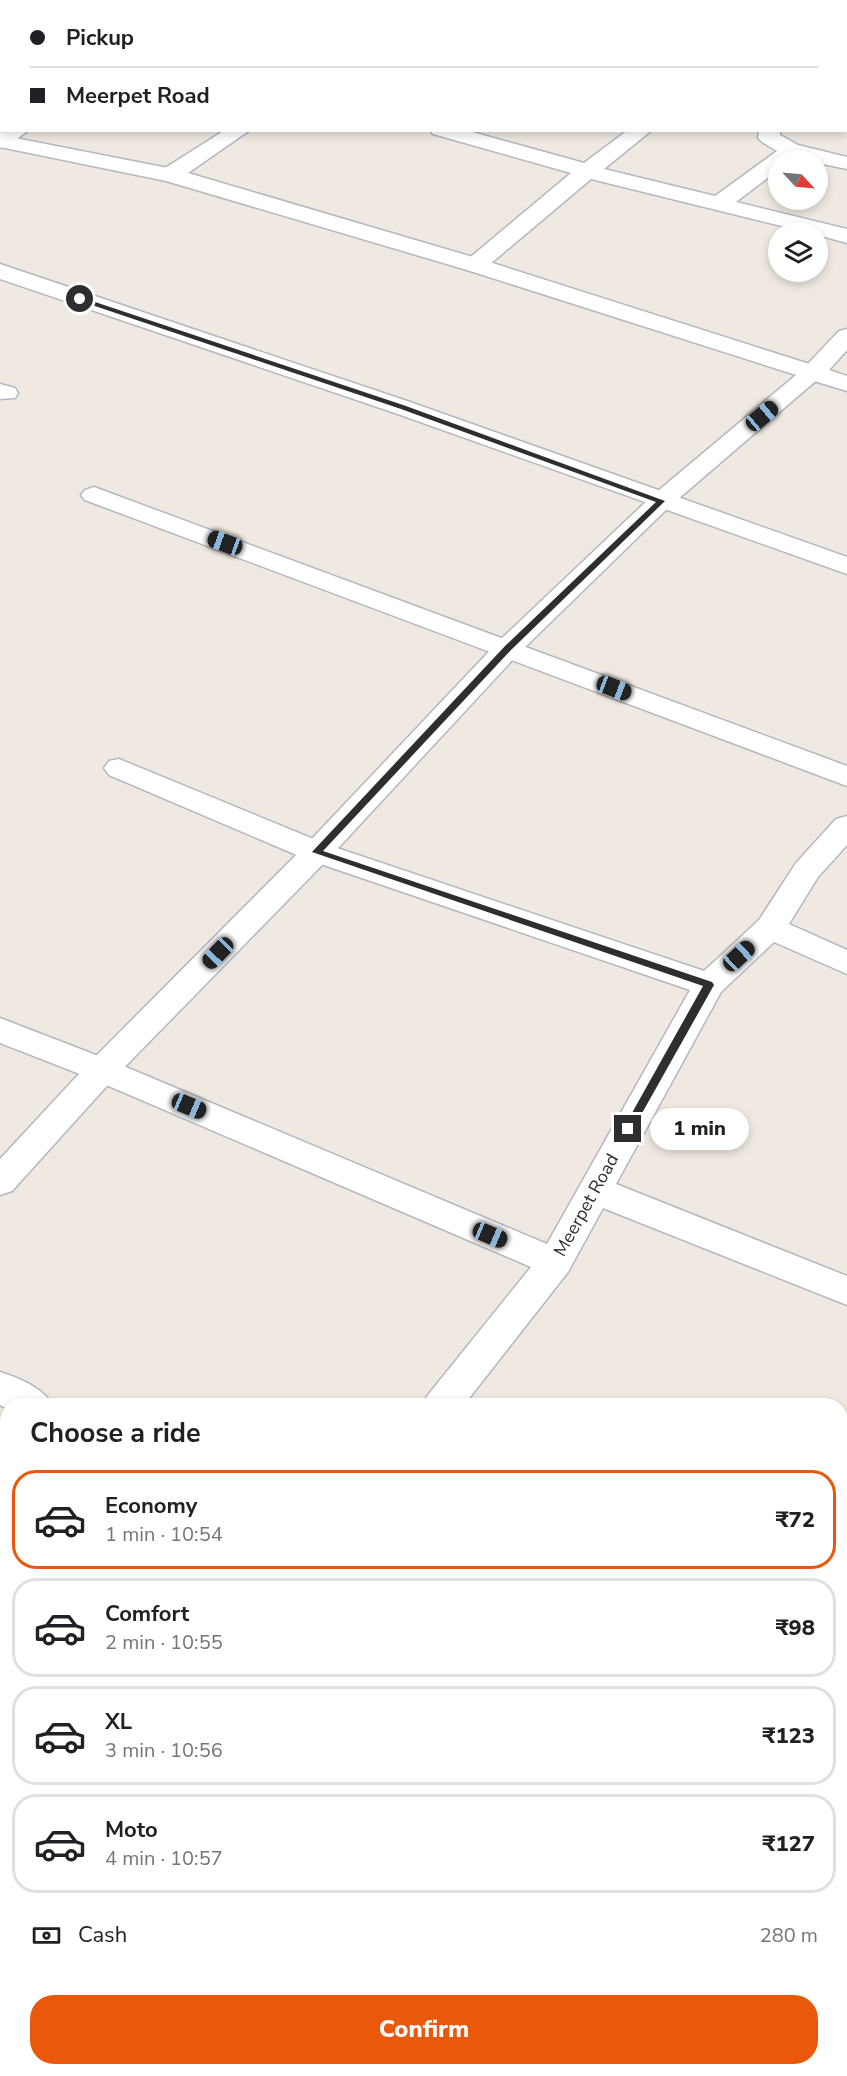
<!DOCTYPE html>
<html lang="en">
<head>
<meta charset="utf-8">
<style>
	:root { --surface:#fff; --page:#f2f2f2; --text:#202124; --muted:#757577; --line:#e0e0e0; --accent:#ea580c }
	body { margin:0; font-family:"Nunito Sans",sans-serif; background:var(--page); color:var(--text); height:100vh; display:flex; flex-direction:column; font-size:22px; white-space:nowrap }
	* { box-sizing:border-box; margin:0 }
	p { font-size:20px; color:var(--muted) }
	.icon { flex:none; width:33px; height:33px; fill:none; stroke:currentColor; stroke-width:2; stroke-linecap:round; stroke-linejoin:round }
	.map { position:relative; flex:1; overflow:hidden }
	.panel { position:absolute; left:0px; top:1398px; width:848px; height:678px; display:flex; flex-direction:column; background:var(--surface); border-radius:24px 24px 0 0; box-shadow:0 3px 9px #0003 }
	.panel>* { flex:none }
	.banner { position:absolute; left:0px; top:0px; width:848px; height:132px; box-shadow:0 3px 9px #0003; display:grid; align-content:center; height:132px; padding:0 30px; background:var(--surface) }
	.needle { width:39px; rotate:116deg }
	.tools { position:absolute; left:768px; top:150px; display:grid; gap:12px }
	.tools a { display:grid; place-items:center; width:60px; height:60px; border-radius:50%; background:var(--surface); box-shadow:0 3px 9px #0003; font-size:30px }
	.end { position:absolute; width:27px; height:27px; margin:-14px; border:8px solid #2e2e2e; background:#fff; box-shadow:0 0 0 3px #fff }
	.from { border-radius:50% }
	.bubble { position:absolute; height:42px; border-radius:21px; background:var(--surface); box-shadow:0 3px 9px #0003; font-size:20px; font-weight:800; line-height:42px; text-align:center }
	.car { position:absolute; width:18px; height:36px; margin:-18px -9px; border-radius:8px; box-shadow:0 0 4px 2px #0007; background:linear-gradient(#222 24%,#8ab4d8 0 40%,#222 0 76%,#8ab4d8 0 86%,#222 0) }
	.banner b { display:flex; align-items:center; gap:21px; height:57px; font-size:22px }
	.banner b+b { border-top:2px solid var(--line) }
	.banner i { width:15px; height:15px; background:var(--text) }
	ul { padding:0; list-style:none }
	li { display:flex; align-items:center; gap:18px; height:99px; margin:0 12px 9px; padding:0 18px; border:3px solid var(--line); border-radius:24px }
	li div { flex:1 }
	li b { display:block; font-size:22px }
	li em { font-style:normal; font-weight:800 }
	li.active { border-color:var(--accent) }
	li>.icon { width:54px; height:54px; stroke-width:1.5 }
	h2 { padding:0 30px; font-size:27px; line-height:72px }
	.pay { display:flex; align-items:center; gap:15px; height:66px; padding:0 30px; font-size:22px }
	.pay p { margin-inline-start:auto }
	.cta { display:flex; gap:12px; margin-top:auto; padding:12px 30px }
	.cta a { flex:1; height:69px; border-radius:24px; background:var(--accent); color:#fff; font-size:24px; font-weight:800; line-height:69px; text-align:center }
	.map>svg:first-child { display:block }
</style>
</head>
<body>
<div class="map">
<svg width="847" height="2076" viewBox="0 0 847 2076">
	<rect width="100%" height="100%" fill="#efe9e1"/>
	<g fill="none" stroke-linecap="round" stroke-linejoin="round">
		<defs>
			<g id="street">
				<polygon points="0,0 17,0 2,2 2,7"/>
				<polygon points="127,0 150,0 151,2 128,2"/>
				<polygon points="443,0 463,0 442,2"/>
				<polygon points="610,0 631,0 609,2"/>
				<polygon points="785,0 805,0 784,2"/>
				<polygon points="846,69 847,69 846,82"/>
				<polygon points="4,130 29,130 7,146 0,148 0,133"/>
				<polygon points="225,130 250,130 178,180 170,181 162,180 159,175 162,170"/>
				<polygon points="430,130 465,130 584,163 628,130 652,130 604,169 715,196 777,151 762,142 758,138 759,130 780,130 780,135 798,145 847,157 847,169 818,163 818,160 795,157 791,160 778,160 778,170 736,202 847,229 847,243 818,235 818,232 806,232 591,179 483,270 475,272 467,270 464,265 467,260 571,173 433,134"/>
				<polygon points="0,264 413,403 847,557 847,574 395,413 0,279"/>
				<polygon points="847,329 847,350 829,370 847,376 847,391 804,378 801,373 804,368 839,331"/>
				<polygon points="0,384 15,388 18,393 15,398 0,399"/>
				<polygon points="94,487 847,766 847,786 85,500 81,495 85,490"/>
				<polygon points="119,759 328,845 704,971 759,920 796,863 836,819 847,816 847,845 818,877 789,924 847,950 847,974 774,942 721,992 616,1184 847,1276 847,1305 603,1208 568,1272 463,1406 422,1406 428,1395 531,1267 90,1078 0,1043 0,1018 114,1062 547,1244 690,990 306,859 109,775 104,768 109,761"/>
				<path d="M0,1372c19,6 44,16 53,34h-45v3l-8,-4z"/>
				<polygon points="840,1596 847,1598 847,1634 840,1632"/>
				<polygon points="840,1795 847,1798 847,1838 840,1835"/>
				<polygon points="0,1874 8,1877 8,1919 0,1916"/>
				<polygon points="8,2047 8,2068 37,2068 34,2076 0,2076 0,2051"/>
				<polygon points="241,2068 294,2068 297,2076 244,2076"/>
			</g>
			<polygon id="secondary" points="0,135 178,170 483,260 822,368 825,373 670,506 518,654 328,859 114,1078 12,1191 0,1195 0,1159 90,1062 306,845 498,642 652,496 796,375 467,270 166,181 0,147"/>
		</defs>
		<!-- street casing -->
		<use href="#street" stroke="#b4b7c1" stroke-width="3"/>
		<!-- secondary casing -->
		<use href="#secondary" stroke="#b4b7c1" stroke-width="3"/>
		<!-- street -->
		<use href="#street" fill="#fff" fill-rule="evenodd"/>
		<!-- secondary -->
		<use href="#secondary" fill="#fff" fill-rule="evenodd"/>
	</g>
	<!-- route -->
	<polygon fill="#2e2e2e" points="80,297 406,406 665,501 511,650 323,851 712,982 714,985 632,1131 625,1131 623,1129 703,986 312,852 505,646 656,502 401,409 77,300"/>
	<g text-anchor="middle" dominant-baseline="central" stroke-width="5" stroke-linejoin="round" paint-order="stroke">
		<!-- street labels -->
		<g font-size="18" fill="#2e2e2e" stroke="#fff">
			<text transform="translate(586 1205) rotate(-61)">Meerpet Road</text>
		</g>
	</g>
</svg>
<div class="tools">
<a><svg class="needle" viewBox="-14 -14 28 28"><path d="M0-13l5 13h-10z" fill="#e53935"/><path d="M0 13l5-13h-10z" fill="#757577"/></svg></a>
<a><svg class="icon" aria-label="layers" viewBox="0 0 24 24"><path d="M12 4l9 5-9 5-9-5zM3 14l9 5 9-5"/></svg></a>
</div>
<i class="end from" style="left:80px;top:299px"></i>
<i class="end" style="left:628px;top:1129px"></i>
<div class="bubble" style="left:650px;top:1108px;width:99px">1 min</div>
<i class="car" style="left:762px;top:416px;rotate:50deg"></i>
<i class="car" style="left:225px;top:543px;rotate:290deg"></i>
<i class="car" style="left:614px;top:688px;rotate:111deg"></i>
<i class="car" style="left:218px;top:953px;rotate:224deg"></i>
<i class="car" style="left:739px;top:956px;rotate:47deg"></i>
<i class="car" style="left:189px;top:1106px;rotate:113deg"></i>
<i class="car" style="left:490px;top:1235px;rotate:113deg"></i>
<div class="banner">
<b><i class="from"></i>Pickup</b>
<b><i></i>Meerpet Road</b>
</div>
<section class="panel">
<h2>Choose a ride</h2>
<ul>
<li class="active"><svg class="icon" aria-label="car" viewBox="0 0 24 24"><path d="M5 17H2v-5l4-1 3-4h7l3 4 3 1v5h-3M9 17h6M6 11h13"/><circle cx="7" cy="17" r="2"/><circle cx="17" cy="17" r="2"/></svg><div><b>Economy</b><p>1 min · 10:54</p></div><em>₹72</em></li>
<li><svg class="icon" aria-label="car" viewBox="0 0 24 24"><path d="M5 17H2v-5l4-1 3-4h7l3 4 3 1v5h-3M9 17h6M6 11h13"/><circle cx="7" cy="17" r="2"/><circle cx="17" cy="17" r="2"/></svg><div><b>Comfort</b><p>2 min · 10:55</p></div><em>₹98</em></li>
<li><svg class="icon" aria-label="car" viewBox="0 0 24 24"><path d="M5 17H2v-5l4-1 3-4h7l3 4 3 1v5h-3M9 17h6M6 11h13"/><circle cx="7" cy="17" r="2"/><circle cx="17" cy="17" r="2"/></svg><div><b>XL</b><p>3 min · 10:56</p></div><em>₹123</em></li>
<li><svg class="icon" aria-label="car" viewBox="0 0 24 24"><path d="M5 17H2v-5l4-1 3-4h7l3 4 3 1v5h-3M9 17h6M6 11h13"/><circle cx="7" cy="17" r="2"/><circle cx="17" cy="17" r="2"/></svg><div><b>Moto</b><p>4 min · 10:57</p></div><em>₹127</em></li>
</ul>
<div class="pay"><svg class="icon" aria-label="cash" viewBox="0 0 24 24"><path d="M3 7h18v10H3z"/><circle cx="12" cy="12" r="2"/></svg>Cash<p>280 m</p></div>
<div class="cta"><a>Confirm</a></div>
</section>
</div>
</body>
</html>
